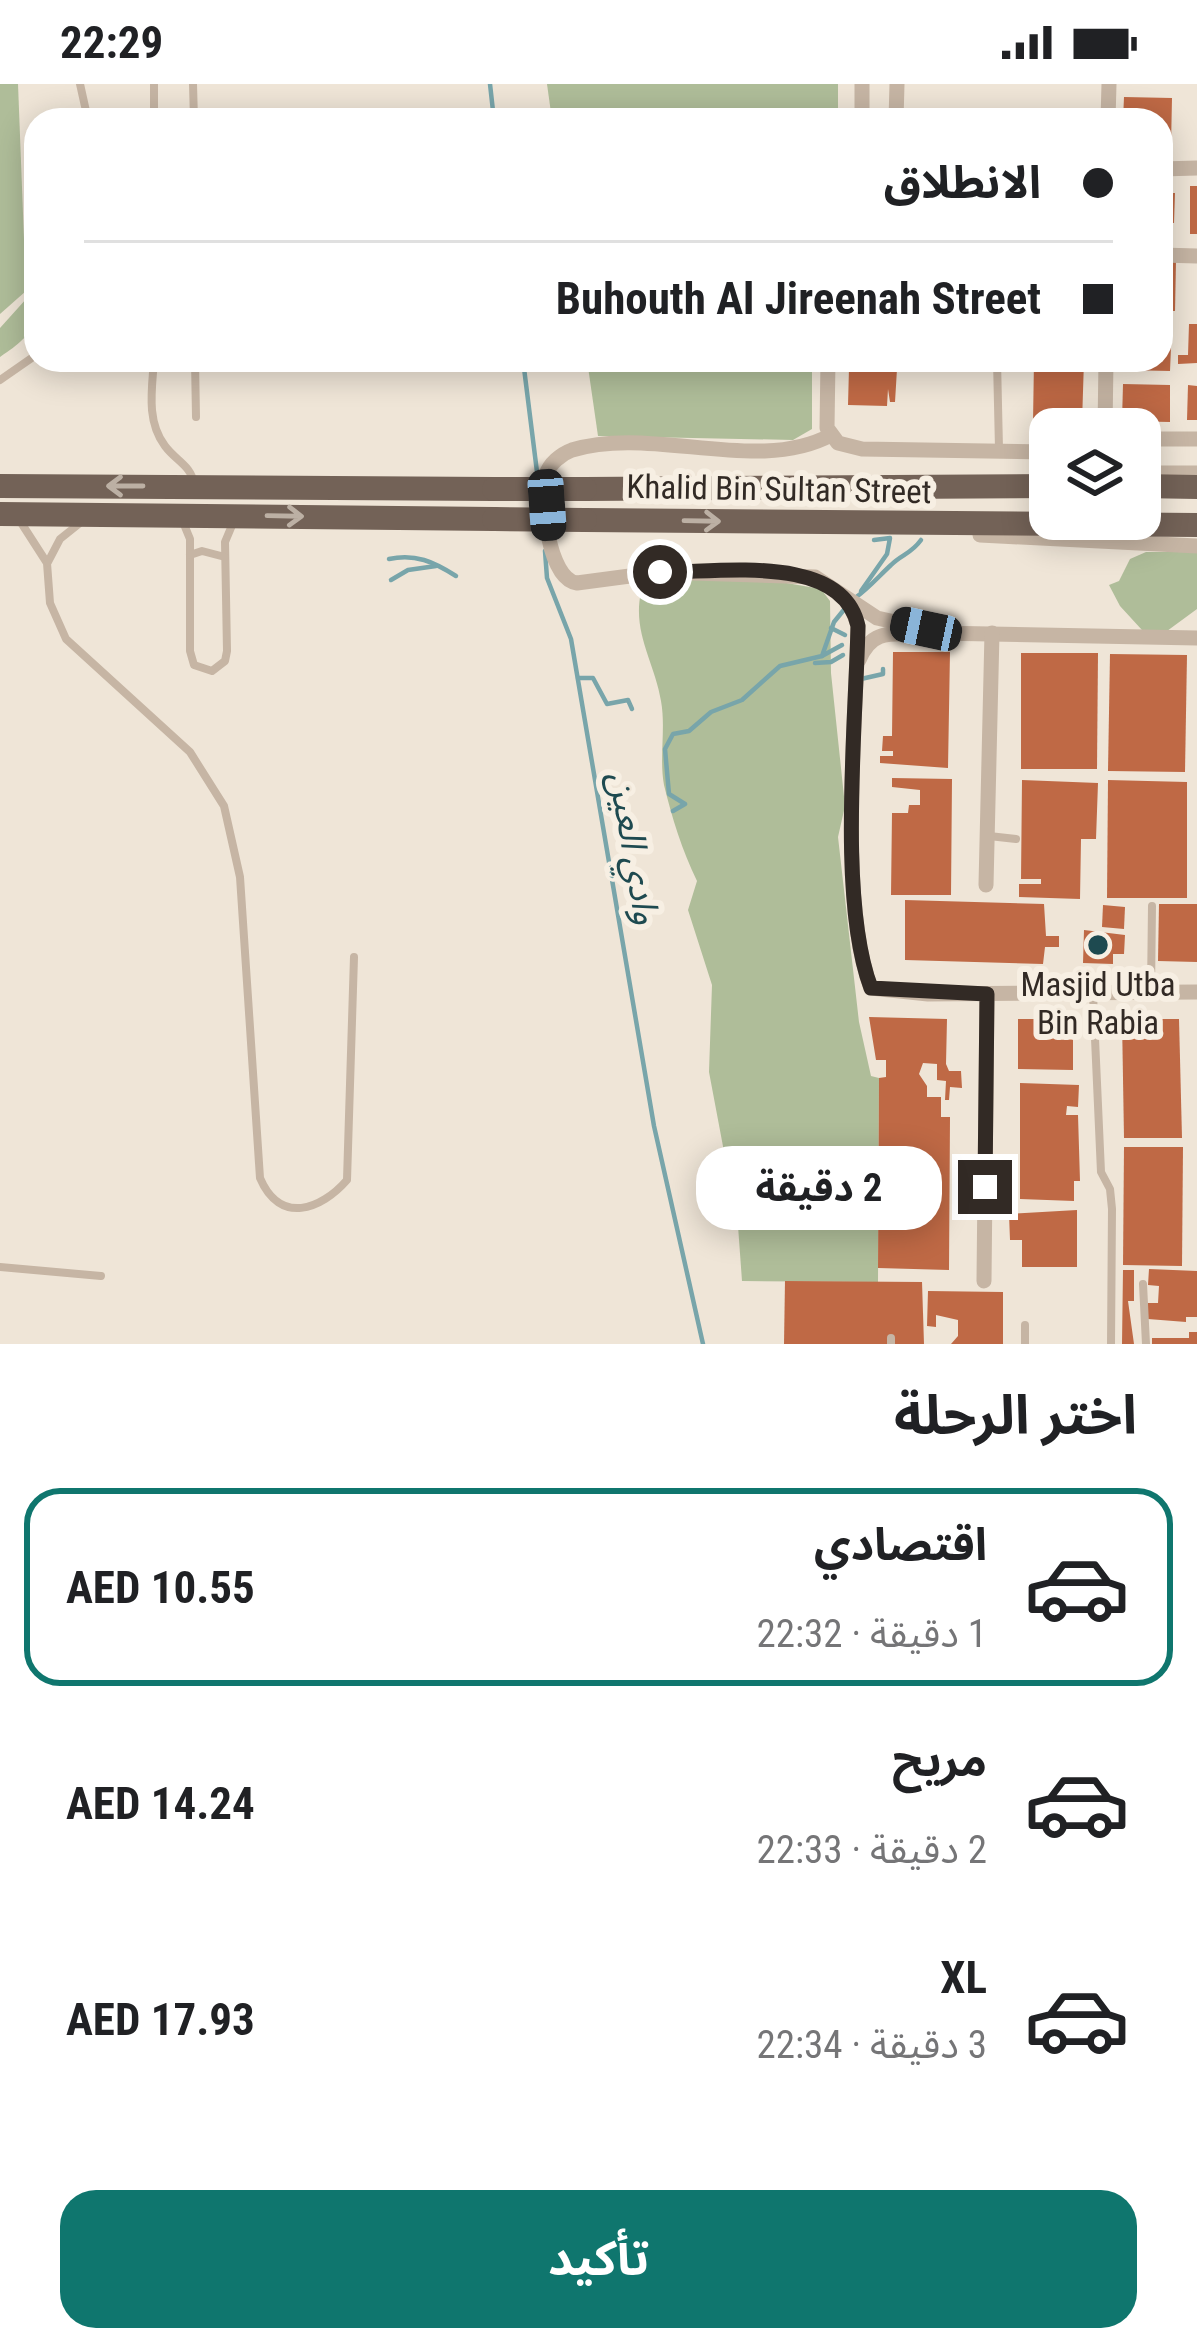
<!DOCTYPE html>
<html lang="ar">
<head>
<meta charset="utf-8">
<style>
	:root { --surface:#fff; --page:#f2f2f2; --text:#202124; --muted:#757577; --line:#e0e0e0; --accent:#0f766e }
	body { margin:0; font-family:"Roboto Condensed","Noto Sans Arabic",sans-serif; background:var(--page); color:var(--text); direction:rtl; height:100vh; display:flex; flex-direction:column; font-size:45px; white-space:nowrap }
	* { box-sizing:border-box; margin:0 }
	p { font-size:39px; color:var(--muted) }
	.icon { flex:none; width:66px; height:66px; fill:none; stroke:currentColor; stroke-width:2; stroke-linecap:round; stroke-linejoin:round }
	.map { position:relative; height:1260px; overflow:hidden; direction:ltr }
	.details { display:flex; flex-direction:column; background:var(--surface); flex:1 }
	.details>* { flex:none }
	.banner { position:absolute; left:24px; top:24px; width:1149px; height:264px; border-radius:36px; box-shadow:0 6px 30px #0003; direction:rtl; display:grid; align-content:center; height:264px; padding:0 60px; background:var(--surface) }
	.tools { position:absolute; left:1029px; top:324px; display:grid; gap:24px }
	.tools a { display:grid; place-items:center; width:132px; height:132px; border-radius:24px; background:var(--surface); box-shadow:0 6px 30px #0003; font-size:60px }
	.end { position:absolute; width:54px; height:54px; margin:-27px; border:15px solid #322a25; background:#fff; box-shadow:0 0 0 6px #fff }
	.from { border-radius:50% }
	.bubble { position:absolute; height:84px; border-radius:36px; background:var(--surface); box-shadow:0 6px 30px #0003; font-size:39px; font-weight:700; line-height:84px; text-align:center; direction:rtl }
	.car { position:absolute; width:36px; height:72px; margin:-36px -18px; border-radius:15px; box-shadow:0 0 9px 3px #0007; background:linear-gradient(#222 24%,#8ab4d8 0 40%,#222 0 76%,#8ab4d8 0 86%,#222 0) }
	.banner b { display:flex; align-items:center; gap:42px; height:114px; font-size:45px }
	.banner b+b { border-top:3px solid var(--line) }
	.banner i { width:30px; height:30px; background:var(--text) }
	ul { padding:0; list-style:none }
	li { display:flex; align-items:center; gap:36px; height:198px; margin:0 24px 18px; padding:0 36px; border:6px solid transparent; border-radius:36px }
	li div { flex:1 }
	li b { display:block; font-size:45px }
	li em { font-style:normal; font-weight:700 }
	li.on { border-color:var(--accent) }
	li>.icon { width:108px; height:108px; stroke-width:1.5 }
	h2 { padding:0 60px; font-size:54px; line-height:144px }
	.action { display:flex; gap:24px; margin-top:auto; padding:24px 60px }
	.action a { flex:1; height:138px; border-radius:36px; background:var(--accent); color:#fff; font-size:48px; font-weight:700; line-height:138px; text-align:center }
	.status { display:flex; justify-content:space-between; align-items:center; height:84px; padding:0 60px; background:var(--surface); direction:ltr }
	.status svg { height:33px; fill:currentColor }
	.map>svg:first-child { display:block }
</style>
</head>
<body>
<div class="status"><b>22:29</b><svg viewBox="0 0 49 12"><path d="M0 12V9h3v3zM5 12V6h3v6zM10 12V3h3v9zM15 12V0h3v12zM26 1h20v11H26zM47 4h2v5h-2z"/></svg></div>
<div class="map">
<svg width="1197" height="1260" viewBox="0 0 1197 1260">
	<rect width="100%" height="100%" fill="#efe5d7"/>
	<!-- green -->
	<g fill="#afbd99">
		<polygon points="0,0 18,0 26,207 0,230"/>
		<polygon points="547,0 838,0 838,36 552,36"/>
		<path d="M36,193c0,45 4,54 -36,80v-29l27,-30z"/>
		<polygon points="587,276 812,276 812,345 793,356 598,352"/>
		<polygon points="1146,468 1197,468 1197,525 1167,547 1142,546 1120,522 1109,501 1119,497 1130,475"/>
		<path d="M679,495l102,3 40,7 9,12 1,72 14,133 -7,31 21,185 12,54 8,2 -1,204 -136,-1 -4,-55 -29,-154 3,-87 -24,-75 9,-29c-15,-31 -25,-63 -33,-96 -5,-27 2,-57 -3,-84 -6,-38 -29,-68 -20,-109z"/>
	</g>
	<g fill="none" stroke-linecap="round" stroke-linejoin="round">
		<!-- stream -->
		<g stroke="#78a5aa" stroke-width="4.5">
			<polyline points="490,0 494,36"/>
			<polyline points="523,276 538,396"/>
			<polyline points="545,467 547,494 571,555 654,1042 703,1260"/>
			<path d="M389,475c26,-6 45,3 67,17"/>
			<polyline points="391,496 408,486 436,482"/>
			<polyline points="861,507 887,470 890,454 874,456"/>
			<path d="M855,514c14,-10 24,-22 36,-33 11,-11 20,-11 30,-25"/>
			<polyline points="831,544 845,551"/>
			<polyline points="822,572 842,561"/>
			<polyline points="815,579 831,578 843,571"/>
			<polyline points="578,594 593,594 607,620 628,616 632,625"/>
			<polyline points="861,595 883,590 883,585"/>
			<polyline points="673,727 685,720 669,710 665,665 673,650 689,647 711,628 742,616 780,582 822,572 834,538 847,522"/>
		</g>
	</g>
	<!-- building -->
	<g fill="#bf6945">
		<polygon points="1124,13 1172,14 1171,62 1161,62 1161,36 1123,36"/>
		<rect x="1190" y="102" width="7" height="48"/>
		<polygon points="1161,109 1175,109 1174,139 1161,138"/>
		<polygon points="1161,177 1176,177 1175,227 1161,227"/>
		<polygon points="1161,240 1172,240 1170,287 1123,286 1123,276 1161,276"/>
		<polygon points="1189,240 1197,240 1197,279 1178,280 1178,271 1188,271"/>
		<polygon points="1034,276 1084,276 1082,339 1076,339 1076,343 1033,338"/>
		<polygon points="849,284 897,285 895,318 890,318 888,305 887,322 848,321"/>
		<polygon points="1123,300 1170,301 1170,338 1122,337"/>
		<polygon points="1188,301 1197,302 1197,336 1187,336"/>
		<polygon points="893,568 950,568 948,684 880,679 880,672 893,672 893,667 882,667 883,652 892,652"/>
		<polygon points="1021,569 1098,569 1097,685 1021,685"/>
		<polygon points="1110,570 1187,571 1185,688 1108,687"/>
		<polygon points="892,694 952,695 951,811 891,811 892,729 908,729 909,721 920,721 920,706 892,703"/>
		<polygon points="1022,696 1098,699 1096,755 1081,755 1080,815 1019,813 1019,800 1041,800 1041,795 1021,795"/>
		<polygon points="1108,696 1187,698 1187,814 1107,814"/>
		<polygon points="905,816 1044,820 1046,852 1059,852 1059,863 1045,863 1043,880 905,876"/>
		<polygon points="1159,820 1197,820 1197,878 1158,877"/>
		<polygon points="1103,821 1125,823 1124,845 1102,843"/>
		<polygon points="1084,846 1125,851 1124,870 1113,870 1113,880 1083,879"/>
		<polygon points="869,933 947,935 946,980 949,987 961,987 962,1004 950,1003 949,1016 945,1016 946,997 937,996 937,980 923,979 919,990 927,1002 927,1013 941,1013 941,1033 950,1033 949,1186 878,1184 879,994 886,993 886,976 876,976"/>
		<polygon points="1018,935 1062,935 1064,946 1073,946 1073,986 1018,985"/>
		<polygon points="1122,935 1179,935 1182,1054 1124,1054"/>
		<polygon points="1020,999 1079,1001 1078,1023 1067,1022 1066,1031 1078,1031 1080,1097 1074,1097 1074,1117 1020,1115"/>
		<polygon points="1124,1063 1183,1063 1182,1182 1123,1181"/>
		<polygon points="1077,1126 1077,1183 1022,1183 1022,1156 1010,1156 1009,1130"/>
		<polygon points="1149,1185 1197,1187 1197,1233 1186,1233 1186,1238 1148,1235 1148,1219 1158,1219 1159,1202 1148,1201"/>
		<polygon points="1123,1186 1134,1186 1134,1217 1128,1217 1134,1260 1122,1260"/>
		<polygon points="785,1197 922,1198 924,1260 784,1260"/>
		<polygon points="928,1207 1003,1208 1003,1260 951,1260 958,1252 958,1236 936,1231 936,1243 927,1242"/>
		<polygon points="1189,1248 1197,1248 1197,1260 1152,1260 1152,1254 1189,1254"/>
	</g>
	<g fill="none" stroke-linecap="round" stroke-linejoin="round">
		<!-- lane -->
		<g stroke="#c6b5a4" stroke-width="8">
			<polyline points="80,0 88,36"/>
			<polyline points="154,0 154,36"/>
			<polyline points="193,0 194,36"/>
			<path d="M154,276c-2,29 -8,61 11,86 11,15 26,19 29,38"/>
			<polyline points="195,276 196,333"/>
			<polyline points="997,276 999,365"/>
			<polyline points="0,296 36,271"/>
			<path d="M20,437l27,42 3,40 16,36 124,113 34,54 16,71 20,301c20,47 61,32 87,2l7,-223"/>
			<polyline points="183,438 190,455 190,567 194,581 212,587 225,577 227,567 225,458 233,439"/>
			<polyline points="190,471 202,467 225,473"/>
			<polyline points="48,478 60,455 80,439"/>
			<polyline points="989,752 1016,755"/>
			<polyline points="1151,907 1152,822"/>
			<polyline points="1093,910 1101,1088 1110,1105 1112,1125 1111,1260"/>
			<polyline points="0,1183 101,1192"/>
			<polyline points="1143,1200 1146,1260"/>
			<polyline points="891,1254 891,1260"/>
			<polyline points="1025,1260 1025,1241"/>
		</g>
		<!-- street -->
		<g stroke="#c6b5a4" stroke-width="15">
			<polyline points="862,36 862,0"/>
			<polyline points="896,36 897,0"/>
			<polyline points="1108,36 1109,0"/>
			<polyline points="1161,85 1197,84"/>
			<polyline points="1161,171 1197,172"/>
			<polyline points="828,276 827,344 838,359 862,365 1050,368"/>
			<polyline points="1105,345 1106,276"/>
			<path d="M831,351c-74,40 -179,-10 -259,15 -11,4 -23,14 -26,25 -6,24 2,104 31,108l83,-11 155,5 62,41 67,15"/>
			<polyline points="1140,355 1197,355"/>
			<polyline points="1140,389 1197,389"/>
			<polyline points="980,451 1197,462"/>
			<path d="M850,518l8,24c-2,95 -20,277 13,362l57,6 269,-2"/>
			<polyline points="936,549 1197,554"/>
			<path d="M859,576c11,-27 27,-27 53,-26"/>
			<polyline points="986,801 992,549"/>
			<polyline points="984,1197 987,910"/>
		</g>
		<!-- primary -->
		<g stroke="#736257" stroke-width="24">
			<polyline points="0,402 494,405"/>
			<polyline points="1140,402 1197,403"/>
			<polyline points="585,405 1050,402"/>
			<polyline points="0,430 494,435"/>
			<polyline points="585,436 1197,441"/>
		</g>
		<!-- primary-bridge -->
		<g stroke="#736257" stroke-width="24">
			<polyline points="494,405 585,405"/>
			<polyline points="494,435 585,436"/>
		</g>
	</g>
	<!-- one-way arrows -->
	<defs><path id="oneway-shaft" d="M-6 0H5M1.5-3L5.5 0L1.5 3" fill="none" stroke-width="1.6" stroke-linecap="round" stroke-linejoin="round" transform="scale(3)"/></defs>
	<g stroke="#bcb0a4">
		<use href="#oneway-shaft" transform="translate(125 402) rotate(180)"/>
		<use href="#oneway-shaft" transform="translate(285 432) rotate(1)"/>
		<use href="#oneway-shaft" transform="translate(702 437) rotate(1)"/>
	</g>
	<g fill="none" stroke-linecap="round" stroke-linejoin="round">
		<!-- route -->
		<path stroke="#322a25" stroke-width="15" d="M660,488c58,1 182,-20 198,54 -2,97 -20,275 13,362l116,6 -2,193"/>
	</g>
	<!-- markers -->
	<circle fill="#1e4a50" stroke="#f7efe3" stroke-width="4.5" cx="1098" cy="861" r="12"/>
	<g text-anchor="middle" dominant-baseline="central" stroke-width="12" stroke-linejoin="round" paint-order="stroke">
		<!-- street labels -->
		<g font-size="33" fill="#322a25" stroke="#f7efe3">
			<text transform="translate(779 405) rotate(1)">Khalid Bin Sultan Street</text>
		</g>
		<!-- poi labels -->
		<g font-size="33" fill="#322a25" stroke="#f7efe3">
			<text x="1098" y="900">Masjid Utba<tspan x="1098" dy="38">Bin Rabia</tspan></text>
		</g>
		<!-- water labels -->
		<g font-size="36" font-style="italic" fill="#1e4a50" stroke="#f7efe3">
			<text transform="translate(634 764) rotate(80)">وادي العين</text>
		</g>
	</g>
</svg>
<div class="tools">
<a><svg class="icon" aria-label="layers" viewBox="0 0 24 24"><path d="M12 4l9 5-9 5-9-5zM3 14l9 5 9-5"/></svg></a>
</div>
<i class="end from" style="left:660px;top:488px"></i>
<i class="end" style="left:985px;top:1103px"></i>
<div class="bubble" style="left:696px;top:1062px;width:246px">2 دقيقة</div>
<i class="car" style="left:547px;top:421px;rotate:176deg"></i>
<i class="car" style="left:926px;top:545px;rotate:282deg"></i>
<div class="banner">
<b><i class="from"></i>الانطلاق</b>
<b><i></i>Buhouth Al Jireenah Street</b>
</div>
</div>
<section class="details">
<h2>اختر الرحلة</h2>
<ul>
<li class="on"><svg class="icon" aria-label="car" viewBox="0 0 24 24"><path d="M5 17H2v-5l4-1 3-4h7l3 4 3 1v5h-3M9 17h6M6 11h13"/><circle cx="7" cy="17" r="2"/><circle cx="17" cy="17" r="2"/></svg><div><b>اقتصادي</b><p>1 دقيقة · 22:32</p></div><em>AED 10.55</em></li>
<li><svg class="icon" aria-label="car" viewBox="0 0 24 24"><path d="M5 17H2v-5l4-1 3-4h7l3 4 3 1v5h-3M9 17h6M6 11h13"/><circle cx="7" cy="17" r="2"/><circle cx="17" cy="17" r="2"/></svg><div><b>مريح</b><p>2 دقيقة · 22:33</p></div><em>AED 14.24</em></li>
<li><svg class="icon" aria-label="car" viewBox="0 0 24 24"><path d="M5 17H2v-5l4-1 3-4h7l3 4 3 1v5h-3M9 17h6M6 11h13"/><circle cx="7" cy="17" r="2"/><circle cx="17" cy="17" r="2"/></svg><div><b>XL</b><p>3 دقيقة · 22:34</p></div><em>AED 17.93</em></li>
</ul>
<div class="action"><a>تأكيد</a></div>
</section>
</body>
</html>
